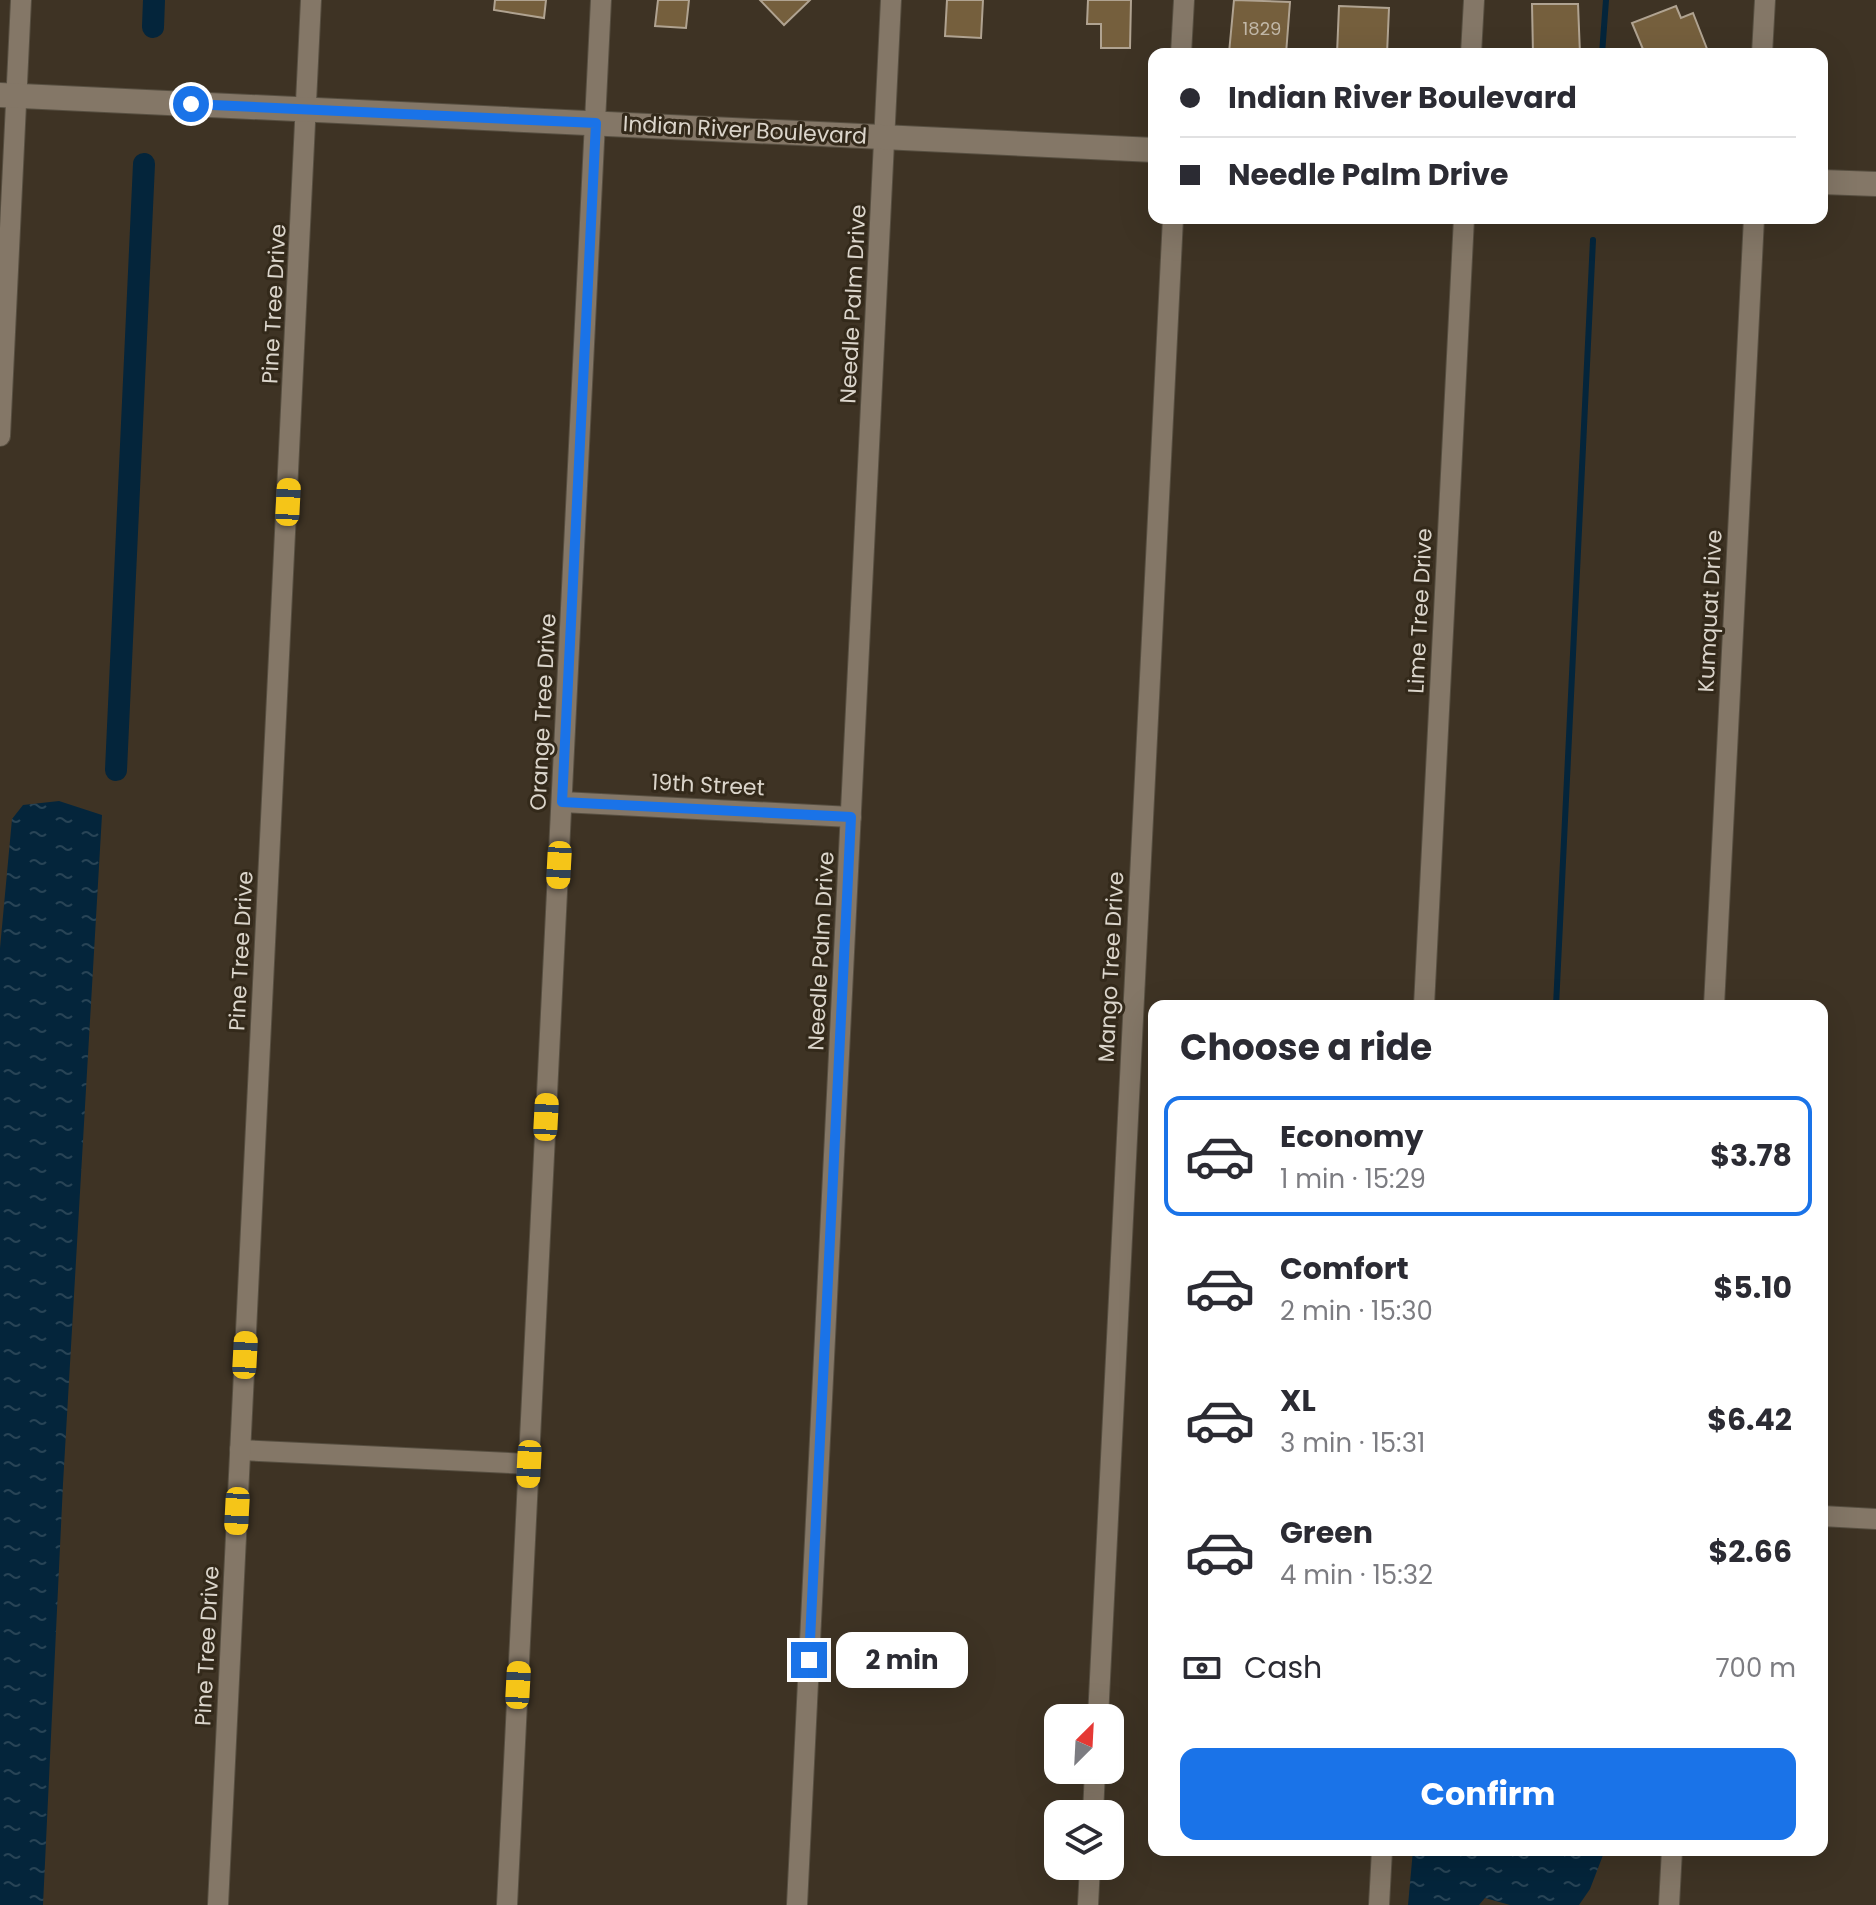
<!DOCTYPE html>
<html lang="en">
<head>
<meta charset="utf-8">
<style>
	:root { --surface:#fff; --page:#f2f2f3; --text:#2b2b33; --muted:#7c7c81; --line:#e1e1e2; --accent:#1a73e8 }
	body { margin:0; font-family:Poppins,sans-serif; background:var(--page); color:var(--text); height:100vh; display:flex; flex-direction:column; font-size:30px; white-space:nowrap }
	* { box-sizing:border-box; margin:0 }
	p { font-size:26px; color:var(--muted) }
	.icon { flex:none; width:44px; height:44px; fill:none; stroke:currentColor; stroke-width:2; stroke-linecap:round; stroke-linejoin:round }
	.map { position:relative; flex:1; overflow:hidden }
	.drawer { position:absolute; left:1148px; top:1000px; width:680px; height:856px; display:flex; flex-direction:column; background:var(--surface); border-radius:16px; box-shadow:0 8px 32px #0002 }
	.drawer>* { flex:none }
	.top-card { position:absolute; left:1148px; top:48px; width:680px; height:176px; border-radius:16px; box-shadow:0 8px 32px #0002; display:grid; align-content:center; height:176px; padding:0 32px; background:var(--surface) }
	.needle { width:52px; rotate:24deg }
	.buttons { position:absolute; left:1044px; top:1704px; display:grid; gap:16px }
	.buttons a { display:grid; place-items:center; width:80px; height:80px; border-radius:16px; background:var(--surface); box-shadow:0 8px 32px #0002; font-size:40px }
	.end { position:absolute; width:36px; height:36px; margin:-18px; border:10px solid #1a73e8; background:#fff; box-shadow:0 0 0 4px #fff }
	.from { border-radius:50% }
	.bubble { position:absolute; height:56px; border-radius:16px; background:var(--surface); box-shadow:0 8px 32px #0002; font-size:26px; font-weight:700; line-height:56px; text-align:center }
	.car { position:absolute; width:24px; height:48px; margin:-24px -12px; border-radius:10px; box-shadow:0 0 6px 2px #0007; background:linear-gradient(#f5c518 24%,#345 0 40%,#f5c518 0 76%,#345 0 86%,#f5c518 0) }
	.top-card b { display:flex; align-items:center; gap:28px; height:76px; font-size:30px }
	.top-card b+b { border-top:2px solid var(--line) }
	.top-card i { width:20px; height:20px; background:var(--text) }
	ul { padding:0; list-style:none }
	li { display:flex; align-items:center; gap:24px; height:120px; margin:0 16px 12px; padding:0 16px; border:4px solid transparent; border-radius:16px }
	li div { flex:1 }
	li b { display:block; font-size:30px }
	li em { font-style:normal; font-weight:700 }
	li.current { border-color:var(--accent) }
	li>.icon { width:72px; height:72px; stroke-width:1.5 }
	h2 { padding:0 32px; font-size:36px; line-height:96px }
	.pay { display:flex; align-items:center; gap:20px; height:88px; padding:0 32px; font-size:30px }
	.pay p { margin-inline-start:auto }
	.cta { display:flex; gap:16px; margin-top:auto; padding:16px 32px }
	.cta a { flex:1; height:92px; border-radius:16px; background:var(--accent); color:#fff; font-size:32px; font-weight:700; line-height:92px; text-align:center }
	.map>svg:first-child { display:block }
</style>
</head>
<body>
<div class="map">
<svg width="1876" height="1905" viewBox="0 0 1876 1905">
	<defs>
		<pattern id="water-ripples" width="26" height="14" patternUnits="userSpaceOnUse" patternTransform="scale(2)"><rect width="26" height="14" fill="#04253b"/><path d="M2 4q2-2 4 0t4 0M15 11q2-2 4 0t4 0" fill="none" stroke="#284456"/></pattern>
	</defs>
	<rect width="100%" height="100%" fill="#3e3324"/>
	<!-- water -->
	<g fill="url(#water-ripples)">
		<polygon points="59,801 102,815 63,1484 43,1905 0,1905 0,948 12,819 23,805"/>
		<polygon points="1413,1850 1605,1850 1590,1889 1579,1905 1510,1905 1485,1898 1479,1905 1408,1905"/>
	</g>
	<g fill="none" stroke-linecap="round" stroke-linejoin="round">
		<!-- stream -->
		<g stroke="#04253b" stroke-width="6">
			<polyline points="1602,54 1606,0"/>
			<polyline points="1556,1006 1593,240"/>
		</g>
		<!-- canal -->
		<g stroke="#04253b" stroke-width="22">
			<polyline points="153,27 154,0"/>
			<polyline points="116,770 144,164"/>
		</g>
	</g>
	<!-- building -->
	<g fill="#755f3d" stroke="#b0a391" stroke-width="2">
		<polygon points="495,0 546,0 544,18 494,10"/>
		<polygon points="658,0 689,0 686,28 655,26"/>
		<polygon points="760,0 810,0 784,25"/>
		<polygon points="947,0 983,0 981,38 945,36"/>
		<polygon points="1088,0 1131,0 1130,48 1101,48 1101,24 1087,24"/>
		<polygon points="1234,0 1290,2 1286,54 1229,53"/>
		<polygon points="1532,4 1578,4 1580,54 1533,54"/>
		<polygon points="1339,6 1389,8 1387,54 1337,54"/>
		<polygon points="1676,6 1681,18 1693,13 1709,54 1645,54 1632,23"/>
	</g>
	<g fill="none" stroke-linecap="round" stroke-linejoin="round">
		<defs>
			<g id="minor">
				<polyline points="1181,54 1184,0"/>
				<polyline points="1471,54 1474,0"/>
				<polyline points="1762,54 1765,0"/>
				<polyline points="0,436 21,0"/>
				<polyline points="562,802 851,817"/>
				<polyline points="1424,1006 1464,218"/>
				<polyline points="1714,1006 1754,218"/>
				<polyline points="240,1450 529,1464"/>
				<polyline points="1822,1516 1876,1519"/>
				<polyline points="1098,1718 1173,218"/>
				<polyline points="1093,1814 1095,1770"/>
				<polyline points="218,1905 311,0"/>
				<polyline points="507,1905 601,0"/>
				<polyline points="797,1905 891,0"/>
				<polyline points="1088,1905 1090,1866"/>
				<polyline points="1379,1905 1382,1850"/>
				<polyline points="1669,1905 1672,1850"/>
			</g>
			<g id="secondary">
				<polyline points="0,95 1154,150"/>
				<polyline points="1822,182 1876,184"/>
			</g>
		</defs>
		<!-- minor casing -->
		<use href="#minor" stroke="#574f41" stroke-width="22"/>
		<!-- secondary casing -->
		<use href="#secondary" stroke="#574f41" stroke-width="26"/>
		<!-- minor -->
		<use href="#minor" stroke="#847767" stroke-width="20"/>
		<!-- secondary -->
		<use href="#secondary" stroke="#847767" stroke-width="24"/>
	</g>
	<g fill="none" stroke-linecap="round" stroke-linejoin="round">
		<!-- route -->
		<polyline stroke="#1a73e8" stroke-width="10" points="191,104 596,123 562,802 851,817 809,1660"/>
	</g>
	<g text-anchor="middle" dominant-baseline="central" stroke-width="6" stroke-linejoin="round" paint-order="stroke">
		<!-- number labels -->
		<g font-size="18" fill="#c2b8a8">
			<text x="1262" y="28">1829</text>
		</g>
		<!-- street labels -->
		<g font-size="22" fill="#dbd5cb" stroke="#33291a">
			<text transform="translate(745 130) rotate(3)">Indian River Boulevard</text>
			<text transform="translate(274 304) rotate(-87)">Pine Tree Drive</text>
			<text transform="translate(853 304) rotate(-87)">Needle Palm Drive</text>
			<text transform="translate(1420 611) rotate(-87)">Lime Tree Drive</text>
			<text transform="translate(1710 611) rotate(-87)">Kumquat Drive</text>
			<text transform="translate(543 712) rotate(-87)">Orange Tree Drive</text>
			<text transform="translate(708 785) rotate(3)">19th Street</text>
			<text transform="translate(241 951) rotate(-87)">Pine Tree Drive</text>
			<text transform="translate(821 951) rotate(-87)">Needle Palm Drive</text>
			<text transform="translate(1111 967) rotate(-87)">Mango Tree Drive</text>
			<text transform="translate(207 1646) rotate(-87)">Pine Tree Drive</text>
		</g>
	</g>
</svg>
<div class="buttons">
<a><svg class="needle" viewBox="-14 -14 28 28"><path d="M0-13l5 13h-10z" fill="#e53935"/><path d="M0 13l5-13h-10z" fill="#7c7c81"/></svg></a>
<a><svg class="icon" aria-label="layers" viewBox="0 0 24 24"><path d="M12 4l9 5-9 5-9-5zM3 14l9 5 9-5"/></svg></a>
</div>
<i class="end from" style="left:191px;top:104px"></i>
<i class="end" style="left:809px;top:1660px"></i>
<div class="bubble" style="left:836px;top:1632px;width:132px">2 min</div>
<i class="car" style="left:288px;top:502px;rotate:3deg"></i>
<i class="car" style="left:559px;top:865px;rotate:183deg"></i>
<i class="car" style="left:546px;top:1117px;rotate:3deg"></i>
<i class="car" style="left:245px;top:1355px;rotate:3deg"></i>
<i class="car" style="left:529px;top:1464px;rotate:183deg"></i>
<i class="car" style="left:237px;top:1511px;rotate:183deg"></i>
<i class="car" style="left:518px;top:1685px;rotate:3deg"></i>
<div class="top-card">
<b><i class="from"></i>Indian River Boulevard</b>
<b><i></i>Needle Palm Drive</b>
</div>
<section class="drawer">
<h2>Choose a ride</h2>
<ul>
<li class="current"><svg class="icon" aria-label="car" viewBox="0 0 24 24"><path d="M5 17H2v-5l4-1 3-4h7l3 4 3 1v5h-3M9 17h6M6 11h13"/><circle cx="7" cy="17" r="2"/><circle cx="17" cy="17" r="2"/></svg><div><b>Economy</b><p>1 min · 15:29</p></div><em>$3.78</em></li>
<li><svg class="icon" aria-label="car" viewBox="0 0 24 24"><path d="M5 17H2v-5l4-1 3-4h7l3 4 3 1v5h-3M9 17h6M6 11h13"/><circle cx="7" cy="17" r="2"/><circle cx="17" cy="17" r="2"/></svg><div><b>Comfort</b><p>2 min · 15:30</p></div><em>$5.10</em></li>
<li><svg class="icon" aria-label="car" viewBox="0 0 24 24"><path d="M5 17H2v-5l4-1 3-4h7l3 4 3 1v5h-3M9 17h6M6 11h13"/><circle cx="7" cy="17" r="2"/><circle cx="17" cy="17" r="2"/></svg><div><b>XL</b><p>3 min · 15:31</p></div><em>$6.42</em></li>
<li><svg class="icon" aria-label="car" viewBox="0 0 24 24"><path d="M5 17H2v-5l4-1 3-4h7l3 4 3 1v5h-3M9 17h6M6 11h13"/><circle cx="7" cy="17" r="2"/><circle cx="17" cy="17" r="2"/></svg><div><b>Green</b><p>4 min · 15:32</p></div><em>$2.66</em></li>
</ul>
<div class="pay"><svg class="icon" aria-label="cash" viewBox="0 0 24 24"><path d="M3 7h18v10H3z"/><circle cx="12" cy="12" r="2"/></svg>Cash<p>700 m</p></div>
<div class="cta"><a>Confirm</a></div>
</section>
</div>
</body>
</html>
